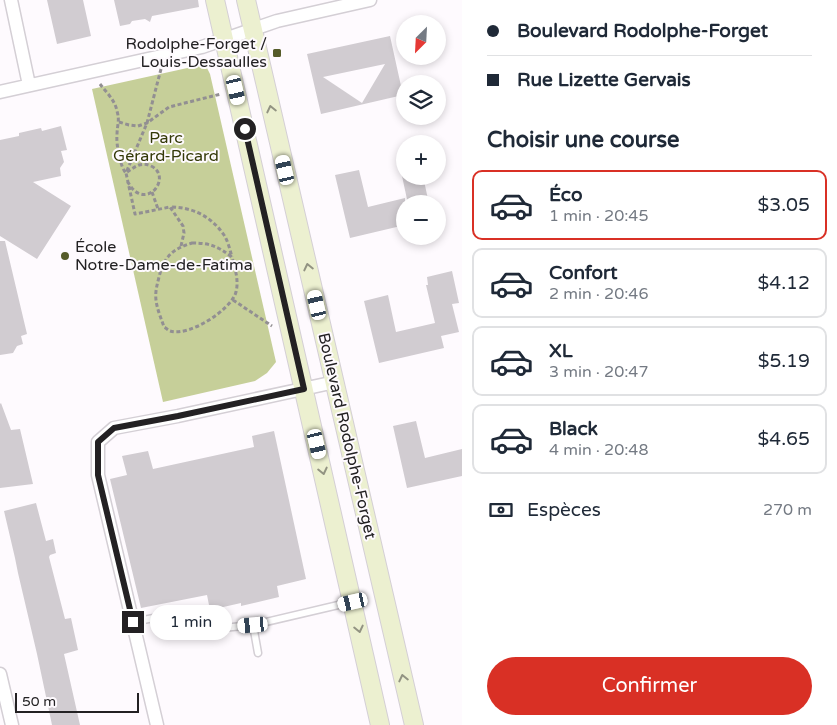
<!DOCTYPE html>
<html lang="fr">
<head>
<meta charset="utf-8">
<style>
	body { margin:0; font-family:"Varela Round",sans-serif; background:#f2f2f3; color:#1f2937; height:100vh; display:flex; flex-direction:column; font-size:19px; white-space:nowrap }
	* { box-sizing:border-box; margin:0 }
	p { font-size:16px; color:#747a83 }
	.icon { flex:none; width:28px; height:28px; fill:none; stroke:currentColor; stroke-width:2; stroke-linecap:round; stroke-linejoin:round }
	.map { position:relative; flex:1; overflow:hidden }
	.details { display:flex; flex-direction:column; background:#fff; width:375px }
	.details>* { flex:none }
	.hud { display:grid; align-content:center; height:110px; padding:0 25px; background:#fff }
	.needle { width:32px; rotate:204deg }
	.tools { position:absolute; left:396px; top:15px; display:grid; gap:10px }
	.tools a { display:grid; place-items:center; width:50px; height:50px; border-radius:50%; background:#fff; box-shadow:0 2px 8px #0003; font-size:25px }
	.scale { position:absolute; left:15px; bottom:12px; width:124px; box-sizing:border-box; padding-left:5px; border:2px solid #232123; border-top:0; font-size:14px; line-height:18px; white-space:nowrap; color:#232123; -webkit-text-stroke:4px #fefafe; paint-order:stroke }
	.end { position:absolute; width:22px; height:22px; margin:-11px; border:6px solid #232123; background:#fff; box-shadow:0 0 0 2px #fff }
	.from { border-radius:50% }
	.bubble { position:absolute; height:35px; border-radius:18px; background:#fff; box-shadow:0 2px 8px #0003; font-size:16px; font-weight:600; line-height:35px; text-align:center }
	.car { position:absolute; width:15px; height:30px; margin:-15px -8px; border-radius:6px; box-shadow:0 0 4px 1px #0007; background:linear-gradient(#fff 24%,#345 0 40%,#fff 0 76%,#345 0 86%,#fff 0) }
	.hud b { display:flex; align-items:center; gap:18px; height:48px; font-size:19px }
	.hud b+b { border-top:1px solid #e0e1e3 }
	.hud i { width:12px; height:12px; background:#1f2937 }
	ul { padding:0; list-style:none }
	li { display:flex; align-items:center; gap:15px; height:70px; margin:0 10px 8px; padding:0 15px; border:2px solid #e0e1e3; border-radius:10px }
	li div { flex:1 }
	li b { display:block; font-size:19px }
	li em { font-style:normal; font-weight:600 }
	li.on { border-color:#d93025 }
	li>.icon { width:45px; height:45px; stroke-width:1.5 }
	h2 { padding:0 25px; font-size:22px; line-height:60px }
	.pay { display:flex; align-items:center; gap:12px; height:55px; padding:0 25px; font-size:19px }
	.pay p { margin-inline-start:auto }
	.button { display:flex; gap:10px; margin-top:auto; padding:10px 25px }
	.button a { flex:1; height:58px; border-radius:30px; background:#d93025; color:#fff; font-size:20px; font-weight:600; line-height:58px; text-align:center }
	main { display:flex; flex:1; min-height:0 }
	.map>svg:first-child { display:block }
	.green { fill:#c6cf99 }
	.building { fill:#d1ccd1; fill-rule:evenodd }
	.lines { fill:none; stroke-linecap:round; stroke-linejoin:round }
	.lane-casing { stroke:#d4cfd5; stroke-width:9 }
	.street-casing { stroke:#d4cfd5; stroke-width:15 }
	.secondary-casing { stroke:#d4cfd5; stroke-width:20 }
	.path { stroke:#928f92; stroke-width:3; stroke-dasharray:4 2.5; stroke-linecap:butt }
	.lane { stroke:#fff; stroke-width:6 }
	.street { stroke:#fff; stroke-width:12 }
	.secondary { stroke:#ecf0d0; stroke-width:18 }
	.oneway { stroke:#929382 }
	.route { stroke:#232123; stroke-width:6 }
	.poi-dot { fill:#555b29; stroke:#fefafe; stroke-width:2 }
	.labels { text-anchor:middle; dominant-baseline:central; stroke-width:4; stroke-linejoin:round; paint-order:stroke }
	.poi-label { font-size:16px; fill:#232123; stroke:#fefafe; text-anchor:end }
	.park-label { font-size:16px; fill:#343908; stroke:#fefafe }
	.street-label { font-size:16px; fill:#232123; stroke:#fefafe }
</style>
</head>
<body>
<main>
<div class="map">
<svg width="462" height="725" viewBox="0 0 462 725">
	<rect width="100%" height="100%" fill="#fefafe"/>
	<!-- green -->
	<path class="green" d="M201,65l6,3 3,6 66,288 -9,11 -12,8 -92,21 -71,-313z"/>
	<!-- building -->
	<path class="building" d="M47,0h36l8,36 -34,8z
		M114,0h84l1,7 -47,9 -2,6 -5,-3 -13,2 -2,3 -10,2z
		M390,36l13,59 -82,19 -14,-60zM385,64l-23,39 -39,-26z
		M61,126l6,24 -6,1 3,11 -4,6 1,8 -28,6 38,24 -34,53 -37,-23v-96l19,-4v-3l22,-5 1,3z
		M359,170l9,37 37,-9v27l-55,13 -15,-63z
		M402,176h21l6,28h-21z
		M0,241h5l22,93 -6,2 2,8 -6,2 -4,7 -13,2z
		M452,271l7,32 -7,1 7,28 -18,4 3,12 -65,15 -15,-62 24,-6 8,37 39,-9 -9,-38h2l-1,-8z
		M1,403l10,27 9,-1 13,55 -33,4v-84z
		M416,421l9,37 37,-9v27l-55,12 -14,-62z
		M274,431l32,148 -29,7 2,11 -38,9v-3l-31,7 -3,-15 -66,13 -31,-129 17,-4 -5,-19 26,-5 5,18 101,-22 -2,-11z
		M36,503l10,38 7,-2 3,14 -6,2 -1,2 16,62 6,-1 7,32 -14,4 16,71h-28l-15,-71 -19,-81 -3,-15 -11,-47z"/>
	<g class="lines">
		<!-- lane casing -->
		<g class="lane-casing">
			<path id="lane" d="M133,622l31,-6 48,13 41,-4 98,-23
				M253,625l5,28"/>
		</g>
		<!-- street casing -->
		<g class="street-casing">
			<path id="street" d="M11,0l18,85
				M0,92l202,-45 75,-26 93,-21
				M0,674l12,51
				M157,725l-59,-250v-33l16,-14 64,-12 157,-34"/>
		</g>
		<!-- secondary casing -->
		<g class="secondary-casing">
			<path id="secondary" d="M215,0l165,725
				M246,0l168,725"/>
		</g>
		<!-- path -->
		<path class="path" d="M161,69l-14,54 -21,50 9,41 35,-7
			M100,84c6,8 15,16 17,27 3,10 0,14 0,24 -1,8 3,32 9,38 4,-3 8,-6 13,-8 4,-1 8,-1 12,1 18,8 4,35 -13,27 -5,-2 -8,-8 -11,-12
			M119,122l10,3 9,1 9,-3 22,-16 52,-13
			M152,192l6,17
			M192,243c18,0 25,3 40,14 3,12 7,23 4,35 -5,18 -47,45 -66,39 -2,-1 -4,-3 -6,-4 -3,-9 -7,-18 -8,-27 -1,-8 1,-15 3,-23 5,-20 13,-28 33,-34z
			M181,246l3,-13 -1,-7 -13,-19c22,0 41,9 54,28 4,6 6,15 8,22
			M233,300l39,26"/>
		<!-- lane -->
		<use href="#lane" class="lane"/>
		<!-- street -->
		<use href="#street" class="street"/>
		<!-- secondary -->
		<use href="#secondary" class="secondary"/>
	</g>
	<!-- one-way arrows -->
	<defs><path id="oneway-chevron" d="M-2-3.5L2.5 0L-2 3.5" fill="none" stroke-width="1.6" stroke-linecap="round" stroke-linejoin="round" transform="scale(1.25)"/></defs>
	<g class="oneway">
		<use href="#oneway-chevron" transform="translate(271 109) rotate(-103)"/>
		<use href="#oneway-chevron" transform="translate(308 267) rotate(-103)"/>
		<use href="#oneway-chevron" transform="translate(323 471) rotate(77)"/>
		<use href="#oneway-chevron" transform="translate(359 629) rotate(77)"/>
		<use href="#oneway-chevron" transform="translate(403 678) rotate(-103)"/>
	</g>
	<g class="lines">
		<!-- route -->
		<path class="route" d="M133,622l-35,-147v-33l16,-14 64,-12 126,-27 -59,-260"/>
	</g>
	<!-- markers -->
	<g class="poi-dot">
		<rect x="272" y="48" width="10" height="10" rx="2.5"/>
		<circle cx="65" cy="256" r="5"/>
	</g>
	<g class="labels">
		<!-- poi labels -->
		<g class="poi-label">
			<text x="267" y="44">Rodolphe-Forget /<tspan x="267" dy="18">Louis-Dessaulles</tspan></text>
			<text x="75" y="247" text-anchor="start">École<tspan x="75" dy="18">Notre-Dame-de-Fatima</tspan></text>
		</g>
		<!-- park labels -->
		<g class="park-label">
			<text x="166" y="138">Parc<tspan x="166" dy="18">Gérard-Picard</tspan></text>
		</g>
		<!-- street labels -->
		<g class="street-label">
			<text transform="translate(347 436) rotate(77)">Boulevard Rodolphe-Forget</text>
		</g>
	</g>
</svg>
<div class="tools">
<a><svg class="needle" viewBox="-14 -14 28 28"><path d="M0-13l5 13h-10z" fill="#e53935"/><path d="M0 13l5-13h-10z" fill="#747a83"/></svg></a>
<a><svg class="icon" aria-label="layers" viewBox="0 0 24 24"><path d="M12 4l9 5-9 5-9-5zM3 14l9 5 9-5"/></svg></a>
<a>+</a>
<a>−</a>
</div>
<div class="scale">50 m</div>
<i class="end from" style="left:245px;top:129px"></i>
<i class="end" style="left:133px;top:622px"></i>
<div class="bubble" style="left:150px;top:605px;width:82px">1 min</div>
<i class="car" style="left:236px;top:90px;rotate:167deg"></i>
<i class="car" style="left:285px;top:170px;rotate:347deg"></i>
<i class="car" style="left:317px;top:305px;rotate:347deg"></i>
<i class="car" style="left:317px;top:444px;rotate:167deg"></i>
<i class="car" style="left:353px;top:602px;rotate:257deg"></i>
<i class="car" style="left:253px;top:625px;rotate:265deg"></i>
</div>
<section class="details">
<div class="hud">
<b><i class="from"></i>Boulevard Rodolphe-Forget</b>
<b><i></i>Rue Lizette Gervais</b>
</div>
<h2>Choisir une course</h2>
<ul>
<li class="on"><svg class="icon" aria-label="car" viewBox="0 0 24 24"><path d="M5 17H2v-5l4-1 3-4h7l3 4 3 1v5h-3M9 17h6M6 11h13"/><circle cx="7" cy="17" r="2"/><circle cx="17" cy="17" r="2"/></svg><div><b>Éco</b><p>1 min · 20:45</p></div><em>$3.05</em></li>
<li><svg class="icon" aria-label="car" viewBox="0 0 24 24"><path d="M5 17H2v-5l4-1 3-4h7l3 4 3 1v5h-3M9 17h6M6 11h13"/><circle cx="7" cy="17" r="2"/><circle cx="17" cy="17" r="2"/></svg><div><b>Confort</b><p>2 min · 20:46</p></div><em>$4.12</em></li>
<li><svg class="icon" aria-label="car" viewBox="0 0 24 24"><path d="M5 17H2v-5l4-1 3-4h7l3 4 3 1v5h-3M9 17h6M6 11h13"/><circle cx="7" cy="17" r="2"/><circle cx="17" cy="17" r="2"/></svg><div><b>XL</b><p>3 min · 20:47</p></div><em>$5.19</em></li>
<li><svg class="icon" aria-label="car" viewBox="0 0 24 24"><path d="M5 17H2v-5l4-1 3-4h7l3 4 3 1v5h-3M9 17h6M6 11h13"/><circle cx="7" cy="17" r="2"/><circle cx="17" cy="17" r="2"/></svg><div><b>Black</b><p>4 min · 20:48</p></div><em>$4.65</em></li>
</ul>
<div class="pay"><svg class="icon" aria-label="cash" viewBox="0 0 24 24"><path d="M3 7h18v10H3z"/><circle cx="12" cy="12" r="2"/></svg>Espèces<p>270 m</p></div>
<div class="button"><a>Confirmer</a></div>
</section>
</main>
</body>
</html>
